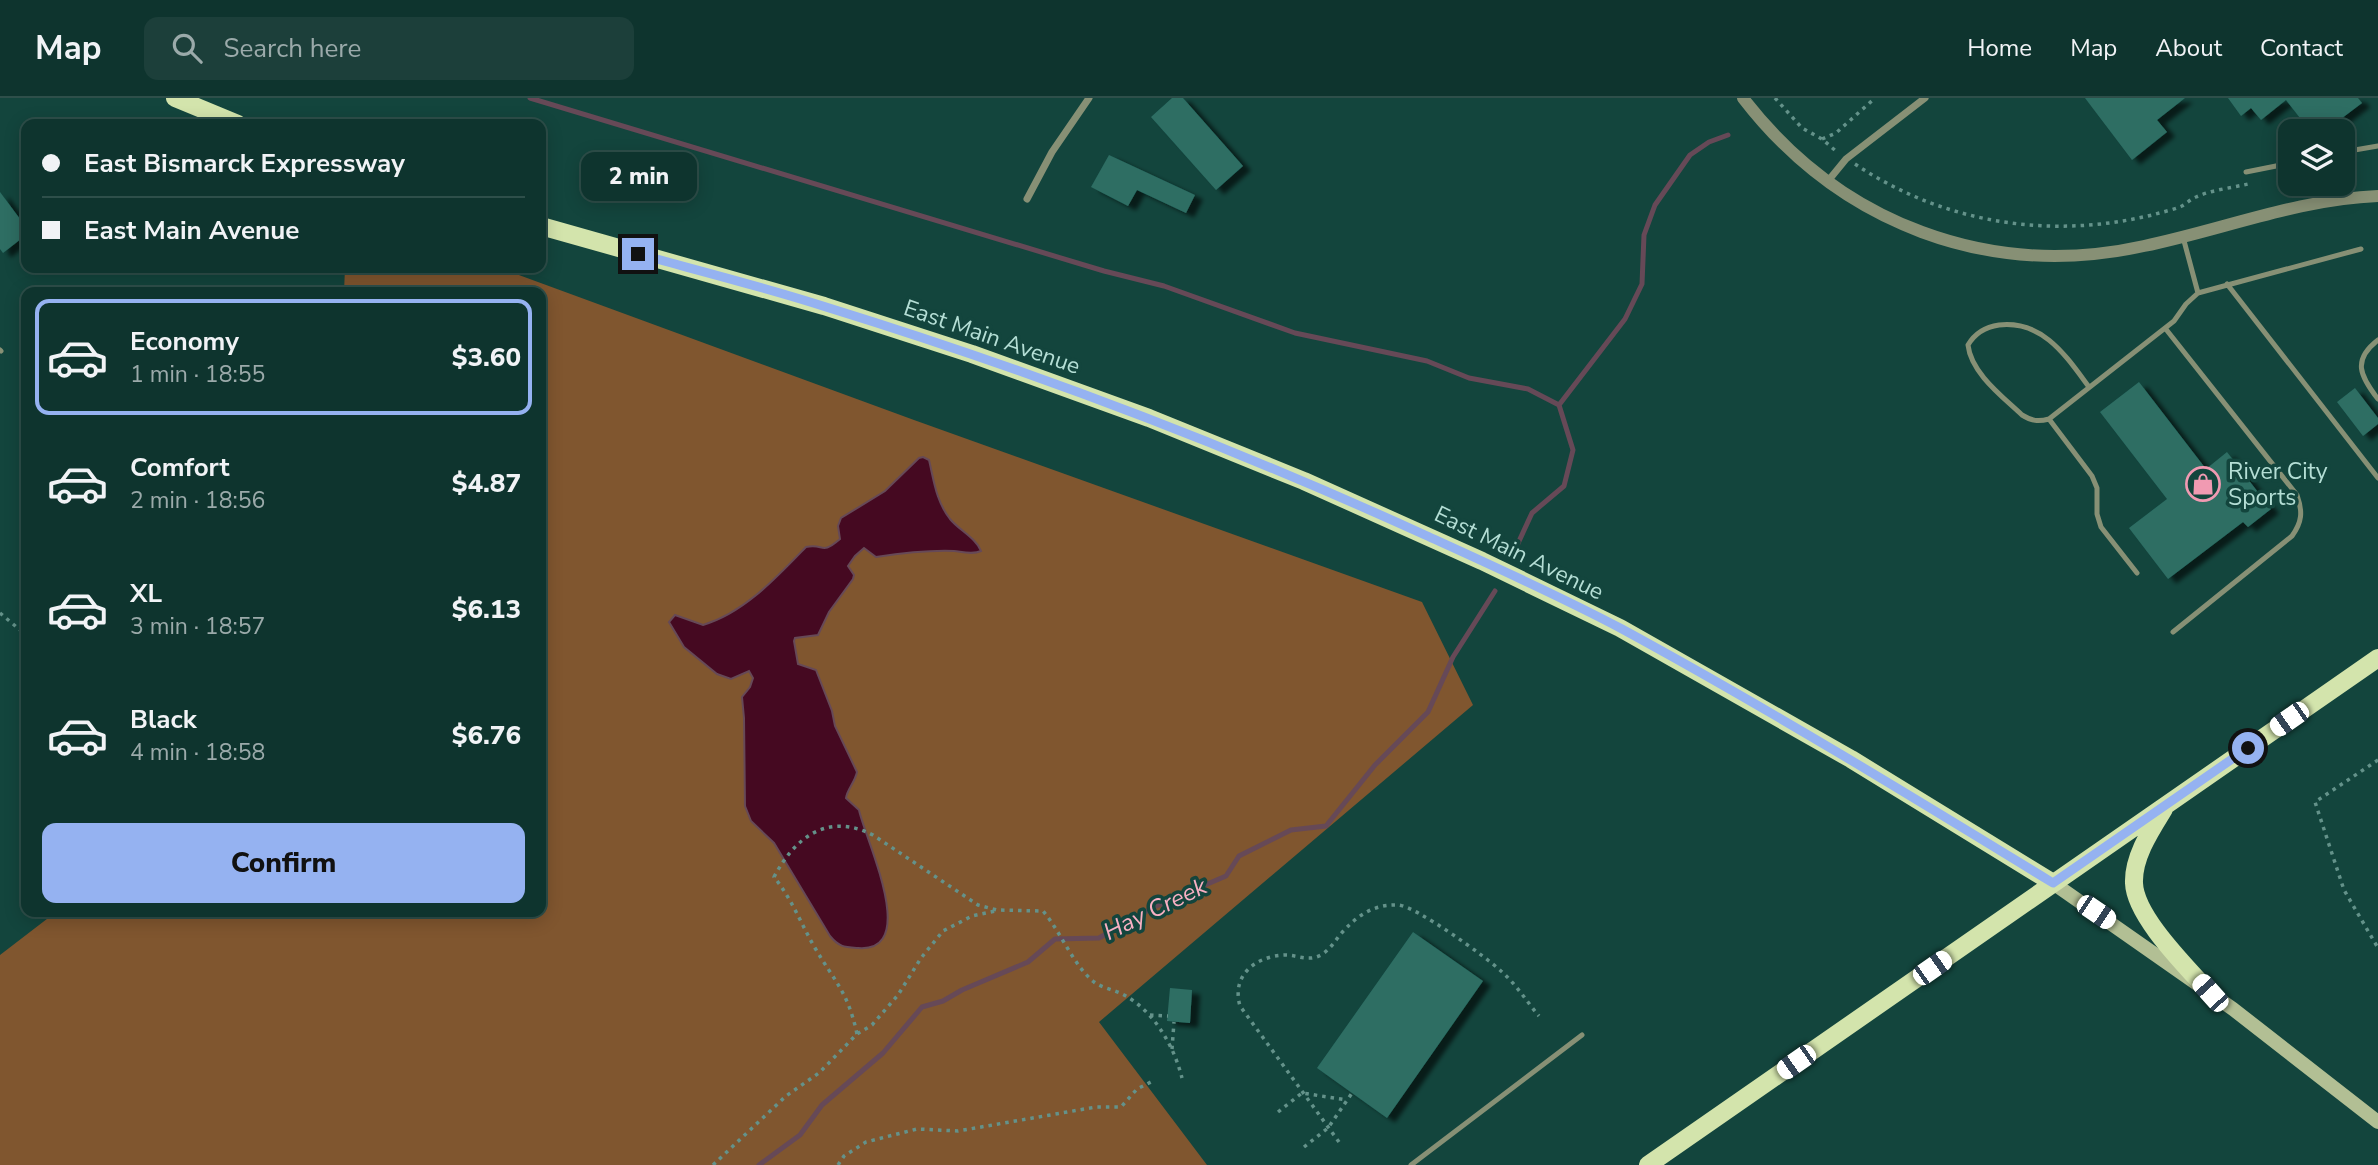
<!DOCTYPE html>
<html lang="en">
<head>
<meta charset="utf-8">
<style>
	body { margin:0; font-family:"Nunito Sans",sans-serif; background:#1c3f3a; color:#f1f3f6; height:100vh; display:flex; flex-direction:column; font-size:26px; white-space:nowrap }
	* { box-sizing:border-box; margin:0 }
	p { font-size:23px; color:#9baaaa }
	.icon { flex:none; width:38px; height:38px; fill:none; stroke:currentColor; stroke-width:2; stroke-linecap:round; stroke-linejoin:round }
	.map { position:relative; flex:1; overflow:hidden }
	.details { position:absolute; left:21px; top:189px; width:525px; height:630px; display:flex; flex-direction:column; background:#0e342e; border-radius:14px; box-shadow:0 4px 18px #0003,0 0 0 2px #2e4f4a }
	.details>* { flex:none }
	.hud { position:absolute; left:21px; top:21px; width:525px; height:154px; border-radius:14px; box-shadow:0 4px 18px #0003,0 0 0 2px #2e4f4a; display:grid; align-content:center; height:154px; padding:0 21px; background:#0e342e }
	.buttons { position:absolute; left:2278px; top:21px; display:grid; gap:14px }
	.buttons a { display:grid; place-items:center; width:77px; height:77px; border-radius:14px; background:#0e342e; box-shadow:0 4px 18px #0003,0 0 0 2px #2e4f4a; font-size:35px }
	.end { position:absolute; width:32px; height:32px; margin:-16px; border:9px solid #95b2f1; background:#111; box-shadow:0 0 0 4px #111 }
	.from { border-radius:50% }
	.bubble { position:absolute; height:49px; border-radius:14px; background:#0e342e; box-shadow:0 4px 18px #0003,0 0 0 2px #2e4f4a; font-size:23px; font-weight:800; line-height:49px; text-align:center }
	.car { position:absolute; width:21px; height:42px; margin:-21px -10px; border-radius:9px; box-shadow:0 0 5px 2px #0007; background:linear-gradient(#fff 24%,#345 0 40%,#fff 0 76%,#345 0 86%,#fff 0) }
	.hud b { display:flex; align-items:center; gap:24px; height:66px; font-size:26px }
	.hud b+b { border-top:2px solid #2e4f4a }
	.hud i { width:18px; height:18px; background:#f1f3f6 }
	ul { padding:12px 0 0; list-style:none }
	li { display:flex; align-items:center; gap:21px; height:116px; margin:0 14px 10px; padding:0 7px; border:4px solid transparent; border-radius:14px }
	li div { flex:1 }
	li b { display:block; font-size:26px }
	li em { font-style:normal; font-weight:800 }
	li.active { border-color:#95b2f1 }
	li>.icon { width:63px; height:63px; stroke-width:1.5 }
	.primary-button { display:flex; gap:14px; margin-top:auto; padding:14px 21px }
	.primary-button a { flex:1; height:80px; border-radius:14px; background:#95b2f1; color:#111; font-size:28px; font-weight:800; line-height:80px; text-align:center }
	header { display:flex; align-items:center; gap:42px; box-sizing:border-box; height:98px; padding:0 35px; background:#0e342e; border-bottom:2px solid #2e4f4a }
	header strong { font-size:33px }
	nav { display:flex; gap:38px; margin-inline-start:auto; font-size:24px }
	.search { width:490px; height:63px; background:#1c3f3a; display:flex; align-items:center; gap:18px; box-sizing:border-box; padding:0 24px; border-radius:14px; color:#9baaaa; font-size:26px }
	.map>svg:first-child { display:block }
	.green { fill:#80562f }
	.water { fill:#450921; stroke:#664957; stroke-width:2 }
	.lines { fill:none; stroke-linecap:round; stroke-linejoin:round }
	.stream { stroke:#664957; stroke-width:5 }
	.building { fill:#2d6e64; filter:url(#shadow) }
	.path { stroke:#64928a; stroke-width:3.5; stroke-dasharray:3.5 5; stroke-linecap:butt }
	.service { stroke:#879075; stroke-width:5 }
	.minor { stroke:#879075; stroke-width:7 }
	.tertiary { stroke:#879075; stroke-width:12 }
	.secondary { stroke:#b2bf94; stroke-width:14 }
	.primary { stroke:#d3e4ac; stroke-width:18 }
	.route { stroke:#95b2f1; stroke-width:9 }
	.labels { text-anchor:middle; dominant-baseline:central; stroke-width:7; stroke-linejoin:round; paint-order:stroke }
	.street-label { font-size:23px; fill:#b4ded5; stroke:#13453d }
	.poi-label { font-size:23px; fill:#b4ded5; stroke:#13453d; text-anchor:start }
	.water-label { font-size:24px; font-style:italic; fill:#f8b0c3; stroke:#13453d }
</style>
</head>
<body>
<header>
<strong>Map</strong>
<div class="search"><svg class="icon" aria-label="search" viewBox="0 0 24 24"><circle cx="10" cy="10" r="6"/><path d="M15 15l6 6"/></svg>Search here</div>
<nav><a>Home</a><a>Map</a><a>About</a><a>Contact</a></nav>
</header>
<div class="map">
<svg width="2378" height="1067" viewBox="0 0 2378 1067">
	<defs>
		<filter id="shadow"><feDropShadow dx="8" dy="4.5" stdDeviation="2" flood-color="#0009"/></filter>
	</defs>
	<rect width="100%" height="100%" fill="#13453d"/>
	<!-- green -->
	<path class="green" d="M345,170h155l414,152 508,182 51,103 -374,317 108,143h-1207v-210l56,-43h485v-620h-197z"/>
	<!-- water -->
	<path class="water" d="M923,359l6,3c5,21 7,41 21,59 9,11 26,19 31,32 -8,4 -18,1 -27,0 -27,-1 -52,2 -78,6l-12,-9 -9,8 -7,10 6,9 -1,4 -24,33 -11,23 -23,3 -1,3 4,23 18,6 16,41 3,15 22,46c-2,10 -10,18 -11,26l13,12c6,29 62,143 -1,138 -14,-1 -19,-1 -28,-12l-56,-93 -23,-22 -6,-15 -1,-88 -2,-21 8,-10 3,-9 -4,-7 -18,8 -14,-5 -33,-27 -15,-25 6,-7 28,10c41,-12 74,-48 103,-78 19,-4 14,9 34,-8l-2,-13 3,-8 44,-27 34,-33z"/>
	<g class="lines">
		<!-- stream -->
		<path class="stream" d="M530,0l574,173 60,15 131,47 132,28 42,17 59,11 31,16
			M1514,454l18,-39 32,-27 9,-36 -14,-45 66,-86 17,-35 2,-49 11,-30 35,-50 19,-13 19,-7
			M759,1067l41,-30 22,-30 61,-52 39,-46 21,-6 19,-11 66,-28 27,-23 44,-1 55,-31 72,-31 13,-20 52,-26 35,-4 49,-61 53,-53 25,-55 42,-66"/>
	</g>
	<!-- building -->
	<path class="building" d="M1172,0h11l60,68 -27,24 -65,-73z
		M2085,0h100l-28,22 10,12 -35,28z
		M2228,0h130l4,5 -37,28h-15l-24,-31 -25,20 -10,-12 -10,8z
		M1109,57l86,40 -9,18 -49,-23 -9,16 -37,-19z
		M0,94l26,35v8l-23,18 -3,-4z
		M2139,284l67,87 21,-17 44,57 -23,18 -5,-5 -75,57 -39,-51 38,-29 -67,-87z
		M2355,290l23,30v6l-15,12 -26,-34z
		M1413,834l70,49 -96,137 -70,-50z
		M1170,890l22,2 -2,33 -23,-2z"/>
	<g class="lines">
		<!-- path -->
		<path class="path" d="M1775,0l27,30 20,11 15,13
			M1822,41l14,-6 39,-35
			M1855,66c88,59 194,76 297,51 10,-3 21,-5 30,-9 5,-3 9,-7 14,-9 15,-7 35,-9 52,-13
			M0,515l26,22
			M2378,662l-63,42 29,88 34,58
			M1150,917l18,1
			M857,936c-9,-42 -22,-52 -42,-86 -14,-24 -23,-49 -41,-71 21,-40 54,-65 99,-42l105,70 19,5 46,1c18,21 30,54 51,71 8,6 21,8 30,13 30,16 50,51 58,83
			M1172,951l2,-27
			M1278,1014l24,-19 45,7
			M1339,1044l-99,-136c-9,-31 16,-50 45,-51 13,0 23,7 36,0 8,-5 13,-12 18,-19 16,-19 33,-32 59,-31 18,1 88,52 103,66 15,13 26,31 38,45
			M1304,1049l24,-19 24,-35
			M713,1067l73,-69 33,-23 38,-39 15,-9 26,-30 23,-37 22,-27 29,-15 23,-5
			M838,1067l6,-9 22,-14 51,-13 41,2 138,-24h25l16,-18 14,-7"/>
		<!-- service -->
		<path class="service" d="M2343,54l35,-6
			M2246,74l45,-9
			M2227,186l151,194
			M2198,195l163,-44
			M2165,230l132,167c6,17 5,27 -5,41l-119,96
			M2378,242c-26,20 -18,36 0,59
			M0,252l1,1
			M2049,321c-11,3 -17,2 -27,-4 -19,-18 -51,-42 -54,-70 7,-12 17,-18 31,-20 44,-5 67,31 90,62
			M2137,475l-36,-46 -4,-13v-26l-5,-12 -43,-57 125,-98 12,-17 12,-11 -15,-56
			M1411,1067l171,-130"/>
		<!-- minor -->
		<path class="minor" d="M1828,83l18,-22 79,-61
			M1027,101l25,-47 37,-54"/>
		<!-- tertiary -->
		<path class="tertiary" d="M1743,0c97,126 246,182 401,148 78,-16 154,-47 234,-50"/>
		<!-- secondary -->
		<path class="secondary" d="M2053,785l180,126 145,113"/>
		<!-- primary -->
		<path class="primary" d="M175,0l63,26
			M541,128l283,80 148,48 177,64 155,63 178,80 138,67 231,131 202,124
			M2164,711c-13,21 -31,48 -30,74 1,34 54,85 76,110
			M1648,1067l730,-507"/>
	</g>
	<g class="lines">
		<!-- route -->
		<path class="route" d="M638,156c62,17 126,33 188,53 204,63 404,139 599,228 66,30 133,60 197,94 147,80 289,167 431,254l195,-135"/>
	</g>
	<!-- icons -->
	<defs>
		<g id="shop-ring" transform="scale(1.75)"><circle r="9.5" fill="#13453d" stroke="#f19ab2" stroke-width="1.5"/><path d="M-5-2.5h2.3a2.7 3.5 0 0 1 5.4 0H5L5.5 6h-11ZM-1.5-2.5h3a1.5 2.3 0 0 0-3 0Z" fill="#f19ab2"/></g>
	</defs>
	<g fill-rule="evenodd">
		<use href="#shop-ring" x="2203" y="386"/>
	</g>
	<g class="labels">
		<!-- street labels -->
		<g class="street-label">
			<text transform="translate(992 239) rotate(19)">East Main Avenue</text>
			<text transform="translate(1519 455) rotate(26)">East Main Avenue</text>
		</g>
		<!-- poi labels -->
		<g class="poi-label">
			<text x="2228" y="373">River City<tspan x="2228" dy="26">Sports</tspan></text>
		</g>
		<!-- water labels -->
		<g class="water-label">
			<text transform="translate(1155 811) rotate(-26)">Hay Creek</text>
		</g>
	</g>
</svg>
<div class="buttons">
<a><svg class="icon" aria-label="layers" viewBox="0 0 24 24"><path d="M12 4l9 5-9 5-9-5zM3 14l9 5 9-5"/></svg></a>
</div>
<i class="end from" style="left:2248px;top:650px"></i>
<i class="end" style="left:638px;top:156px"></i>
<div class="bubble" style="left:581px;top:54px;width:116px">2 min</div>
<i class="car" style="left:2289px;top:621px;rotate:235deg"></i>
<i class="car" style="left:2096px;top:814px;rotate:124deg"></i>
<i class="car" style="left:1932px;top:870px;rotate:55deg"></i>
<i class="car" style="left:2210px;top:895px;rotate:318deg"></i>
<i class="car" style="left:1796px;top:964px;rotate:235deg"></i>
<div class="hud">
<b><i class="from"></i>East Bismarck Expressway</b>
<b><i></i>East Main Avenue</b>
</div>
<section class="details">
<ul>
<li class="active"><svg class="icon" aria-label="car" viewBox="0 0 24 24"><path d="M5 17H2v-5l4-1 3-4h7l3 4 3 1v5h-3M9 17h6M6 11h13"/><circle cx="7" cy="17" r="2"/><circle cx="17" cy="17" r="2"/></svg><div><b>Economy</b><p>1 min · 18:55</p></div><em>$3.60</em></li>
<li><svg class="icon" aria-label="car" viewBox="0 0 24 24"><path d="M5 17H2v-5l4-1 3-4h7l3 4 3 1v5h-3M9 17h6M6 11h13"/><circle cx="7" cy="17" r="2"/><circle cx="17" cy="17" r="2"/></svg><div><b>Comfort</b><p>2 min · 18:56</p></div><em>$4.87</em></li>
<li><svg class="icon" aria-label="car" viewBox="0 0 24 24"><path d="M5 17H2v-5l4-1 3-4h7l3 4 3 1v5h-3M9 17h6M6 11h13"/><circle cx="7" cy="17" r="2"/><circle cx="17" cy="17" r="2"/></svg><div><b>XL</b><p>3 min · 18:57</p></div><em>$6.13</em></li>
<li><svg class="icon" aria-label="car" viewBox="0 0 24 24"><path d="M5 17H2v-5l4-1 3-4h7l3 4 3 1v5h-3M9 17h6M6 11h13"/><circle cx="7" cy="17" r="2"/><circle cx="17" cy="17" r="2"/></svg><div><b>Black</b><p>4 min · 18:58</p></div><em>$6.76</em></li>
</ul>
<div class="primary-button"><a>Confirm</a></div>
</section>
</div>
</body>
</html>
